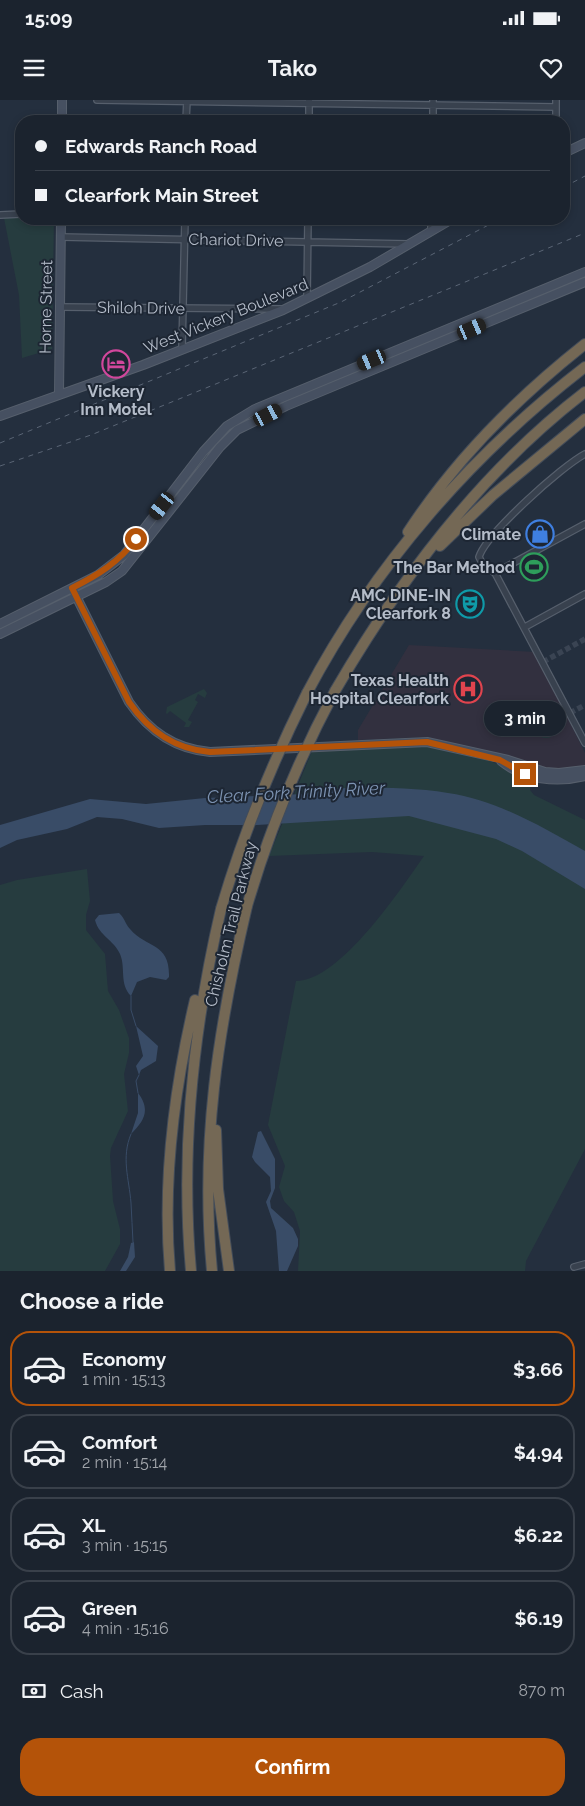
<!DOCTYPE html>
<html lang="en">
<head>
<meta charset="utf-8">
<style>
	body { margin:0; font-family:Raleway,sans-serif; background:#242b36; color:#f1f3f6; height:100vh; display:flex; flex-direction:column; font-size:19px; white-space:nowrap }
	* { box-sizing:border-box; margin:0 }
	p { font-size:16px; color:#a0a4aa }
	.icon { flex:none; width:28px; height:28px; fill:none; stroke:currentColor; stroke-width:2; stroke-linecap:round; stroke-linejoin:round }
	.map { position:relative; height:1171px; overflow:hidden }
	.details { display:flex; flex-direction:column; background:#1b232e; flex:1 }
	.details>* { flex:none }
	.hud { position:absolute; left:15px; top:15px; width:555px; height:110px; border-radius:20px; box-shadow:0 2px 8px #0003,0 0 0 1px #39404a; display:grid; align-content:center; height:110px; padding:0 20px; background:#1b232e }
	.end { position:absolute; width:22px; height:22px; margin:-11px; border:6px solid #b45309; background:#fff; box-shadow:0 0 0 2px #fff }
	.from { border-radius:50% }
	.bubble { position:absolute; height:35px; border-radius:18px; background:#1b232e; box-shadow:0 2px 8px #0003,0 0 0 1px #39404a; font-size:16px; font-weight:700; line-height:35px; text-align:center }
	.car { position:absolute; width:15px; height:30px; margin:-15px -8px; border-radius:6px; box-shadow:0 0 4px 1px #0007; background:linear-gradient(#222 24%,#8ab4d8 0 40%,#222 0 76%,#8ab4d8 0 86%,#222 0) }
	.hud b { display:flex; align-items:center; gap:18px; height:48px; font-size:19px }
	.hud b+b { border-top:1px solid #39404a }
	.hud i { width:12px; height:12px; background:#f1f3f6 }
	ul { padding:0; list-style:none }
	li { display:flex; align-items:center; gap:15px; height:75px; margin:0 10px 8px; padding:0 10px; border:2px solid #39404a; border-radius:20px }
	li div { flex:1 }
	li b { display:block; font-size:19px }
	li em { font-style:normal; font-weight:700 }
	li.on { border-color:#b45309 }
	li>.icon { width:45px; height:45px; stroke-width:1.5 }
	h2 { padding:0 20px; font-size:22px; line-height:60px }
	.pay { display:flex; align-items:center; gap:12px; height:55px; padding:0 20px; font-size:19px }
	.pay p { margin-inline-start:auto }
	.button { display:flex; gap:10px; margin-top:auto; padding:10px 20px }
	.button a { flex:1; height:58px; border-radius:20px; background:#b45309; color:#fff; font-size:20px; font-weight:700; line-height:58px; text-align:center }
	.status { display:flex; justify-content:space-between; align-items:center; height:35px; padding:0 25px; background:#1b232e; direction:ltr }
	.status svg { height:14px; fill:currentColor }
	header { display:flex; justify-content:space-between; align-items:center; height:65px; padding:0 20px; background:#1b232e; font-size:22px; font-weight:700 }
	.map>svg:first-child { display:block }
	.medical { fill:#32303f }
	.green { fill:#263c3f }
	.water { fill:#394c67 }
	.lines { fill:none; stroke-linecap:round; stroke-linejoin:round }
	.stream { stroke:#394c67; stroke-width:1 }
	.street-tunnel { stroke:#3a4453; stroke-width:5.5; stroke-dasharray:5.5 3; stroke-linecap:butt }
	.street-casing { stroke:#565f6c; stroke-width:8 }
	.secondary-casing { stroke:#565f6c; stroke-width:10 }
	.highway-casing { stroke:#434c59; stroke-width:12 }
	.street { stroke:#38414e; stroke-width:5.5 }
	.secondary { stroke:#465061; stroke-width:8 }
	.highway { stroke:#746855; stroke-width:10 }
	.rail { stroke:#5a6575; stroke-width:1; stroke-dasharray:5 5; stroke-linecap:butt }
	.highway-bridge-casing { stroke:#434c59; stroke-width:12; stroke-linecap:butt }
	.highway-bridge { stroke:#746855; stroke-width:10 }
	.route { stroke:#b45309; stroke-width:6 }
	.labels { text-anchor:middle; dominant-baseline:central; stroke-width:4; stroke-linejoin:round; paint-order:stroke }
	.street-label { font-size:16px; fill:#b4bcc9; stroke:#1d2633 }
	.poi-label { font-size:16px; font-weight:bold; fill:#b4bcc9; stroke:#1d2633; text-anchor:end }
	.water-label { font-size:18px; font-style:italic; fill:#7c92b1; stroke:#1d2633 }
</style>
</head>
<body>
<div class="status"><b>15:09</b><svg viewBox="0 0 49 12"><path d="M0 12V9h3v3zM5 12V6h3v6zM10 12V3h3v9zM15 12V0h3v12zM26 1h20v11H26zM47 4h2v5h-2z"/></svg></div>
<header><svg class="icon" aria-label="menu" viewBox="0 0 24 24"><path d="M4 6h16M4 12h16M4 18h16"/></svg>Tako<svg class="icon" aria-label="heart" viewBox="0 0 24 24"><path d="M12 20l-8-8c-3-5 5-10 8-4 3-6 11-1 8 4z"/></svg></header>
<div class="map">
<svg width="585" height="1171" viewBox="0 0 585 1171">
	<rect width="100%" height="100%" fill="#242f3e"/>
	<!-- medical -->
	<path class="medical" d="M409,545l126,7 50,101v14l-29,4 -66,-19 -63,-15 -69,3v-10z"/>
	<!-- green -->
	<path class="green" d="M21,116v3h33l-2,130 -30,9 -3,-63 -15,-77z
		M204,589l3,4 -2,5 -7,-4 -3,6 3,2 -10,18 4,2 -3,5h-5l2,-4 -16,-12 -3,3 -1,-1 1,-6z
		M524,614c12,0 28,10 27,23 -11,4 -22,-6 -28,-15z
		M419,645l68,15 44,18 -1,12 4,5 51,25v329l-59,112 -1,10h-227l2,-40 -6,-19 -10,-11 -5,-14 6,-21 -17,-41 28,-144c44,0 104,-91 128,-125l-52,-4 -103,4 43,-105z
		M87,769l3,32 -4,14v15l19,24 3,37 11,19 10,28v15l-5,21 4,37 -17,37 -1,8 3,45 7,28v15l-15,27h-105v-386l17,-5z"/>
	<!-- water -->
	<path class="water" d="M360,687c29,1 59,1 88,6 49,7 94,34 137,58v38l-63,-38 -26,-12 -87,-23 -152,9h-52l-46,3 -37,-9 -25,-2 -30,12 -50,11 -17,8v-23l90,-26 56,5 59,-6 100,-4 13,-4z
		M119,813c6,5 6,11 11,16 17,20 40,13 39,48l-3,3 -16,-3 -13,5 -6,14c-12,-12 -5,-28 -11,-42 -6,-14 -21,-18 -25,-34l4,-5z
		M136,926l22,20 -2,15 -15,9 -2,5 -3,-9 7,-10z
		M138,993c13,17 6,28 -7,41l7,-21z
		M261,1031l14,28v29l-5,13 1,7 22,20 5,11v7l-11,25h-8l-3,-40 -10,-29 5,-11 -1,-14 -15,-15 -3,-5 6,-25z
		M134,1142l1,15 -9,14h-6l8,-14 3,-14z"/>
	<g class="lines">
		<!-- stream -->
		<path class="stream" d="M131,896v14l5,16
			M138,993l-2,-12 3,-6
			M131,1034c-10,24 -2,44 0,69 1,13 1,26 2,39"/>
		<!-- street-tunnel -->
		<path class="street-tunnel" d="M543,562l42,-23
			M570,613l15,-8"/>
		<!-- street casing -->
		<g class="street-casing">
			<path id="street" d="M97,0l459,7
				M186,21l1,-21
				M309,21v-21
				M433,21v-21
				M556,21v-21
				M0,115l21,-1
				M431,131v-12
				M61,137l348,7
				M307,198l1,-79
				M60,207l220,2
				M182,248l3,-129
				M585,354c-23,12 -99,80 -106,103l3,6 13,10 90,170
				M495,473l90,-49
				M525,527l60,-33
				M574,1167l11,-3"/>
		</g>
		<!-- secondary casing -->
		<g class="secondary-casing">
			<path id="secondary" d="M62,21v-21
				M564,53l21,-10
				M59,295l2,-176
				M0,316l143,-51 140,-55 87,-43 82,-48
				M74,492l55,110c20,29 45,47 81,50l217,-10 81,18 37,12 14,1 26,-3
				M0,524l98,-49 26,-20 79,-103 24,-26 28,-17 330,-137
				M0,534l106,-52 16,-11 98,-124 17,-17 49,-24 299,-124
				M501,661c23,19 56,22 84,15"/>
		</g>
		<!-- highway casing -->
		<g class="highway-casing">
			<path id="highway" d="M408,432c47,-72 110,-135 177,-188
				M440,446l53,-51 92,-76
				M335,591c65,-112 147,-220 250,-299
				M307,593c67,-127 164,-238 278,-326
				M216,1030l2,59 11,82
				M170,1171c-8,-92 4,-182 25,-271
				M191,1171c-11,-123 2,-242 30,-362
				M212,1171c-12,-127 6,-242 35,-365"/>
		</g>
		<!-- street -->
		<use href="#street" class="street"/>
		<!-- secondary -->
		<use href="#secondary" class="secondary"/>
		<!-- highway -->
		<use href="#highway" class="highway"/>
		<!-- rail -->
		<path class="rail" d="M564,87l21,-11
			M0,343l341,-141 159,-83
			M0,366l91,-31 494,-202"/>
		<!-- highway-bridge casing -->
		<g class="highway-bridge-casing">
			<path id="highway-bridge" d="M247,806c22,-75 51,-146 88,-215
				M221,809c22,-75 51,-146 86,-216"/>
		</g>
		<!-- highway-bridge -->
		<use href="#highway-bridge" class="highway-bridge"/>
	</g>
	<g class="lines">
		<!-- route -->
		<path class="route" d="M136,439c-17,23 -38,36 -64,49l57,114c20,29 45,47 81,50l217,-10 73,18 25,14"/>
	</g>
	<!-- icons -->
	<defs>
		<g id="hotel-ring" transform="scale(1.4375)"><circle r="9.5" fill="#1d2633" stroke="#d1479c" stroke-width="1.5"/><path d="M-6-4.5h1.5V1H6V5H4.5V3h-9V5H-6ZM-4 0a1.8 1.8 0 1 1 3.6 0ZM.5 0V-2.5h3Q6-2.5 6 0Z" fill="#d1479c"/></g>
		<g id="shop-ring" transform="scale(1.4375)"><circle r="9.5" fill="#1d2633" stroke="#3f7fe0" stroke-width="1.5"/><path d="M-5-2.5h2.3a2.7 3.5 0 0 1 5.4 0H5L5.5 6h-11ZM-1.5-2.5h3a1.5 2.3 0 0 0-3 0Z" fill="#3f7fe0"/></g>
		<g id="stadium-ring" transform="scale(1.4375)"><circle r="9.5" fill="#1d2633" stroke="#2e9e5b" stroke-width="1.5"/><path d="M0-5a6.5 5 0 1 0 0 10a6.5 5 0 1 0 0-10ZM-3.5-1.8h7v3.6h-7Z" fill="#2e9e5b"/></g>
		<g id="theatre-ring" transform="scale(1.4375)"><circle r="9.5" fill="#1d2633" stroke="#0f9aa8" stroke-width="1.5"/><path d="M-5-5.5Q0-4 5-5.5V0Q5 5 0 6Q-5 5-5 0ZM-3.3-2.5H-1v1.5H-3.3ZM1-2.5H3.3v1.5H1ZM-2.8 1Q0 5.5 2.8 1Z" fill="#0f9aa8"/></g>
		<g id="hospital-ring" transform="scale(1.4375)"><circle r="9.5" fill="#1d2633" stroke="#e0444e" stroke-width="1.5"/><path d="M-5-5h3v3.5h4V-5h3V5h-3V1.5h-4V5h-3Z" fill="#e0444e"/></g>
	</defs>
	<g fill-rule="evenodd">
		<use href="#hotel-ring" x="116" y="264"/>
		<use href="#shop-ring" x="540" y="434"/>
		<use href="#stadium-ring" x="534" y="467"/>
		<use href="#theatre-ring" x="470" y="504"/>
		<use href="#hospital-ring" x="468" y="589"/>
	</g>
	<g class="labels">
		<!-- street labels -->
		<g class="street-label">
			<text transform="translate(236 140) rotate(1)">Chariot Drive</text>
			<text transform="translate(46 207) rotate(-89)">Horne Street</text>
			<text transform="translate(141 208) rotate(1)">Shiloh Drive</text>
			<text transform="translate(226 216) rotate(-22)">West Vickery Boulevard</text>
			<text transform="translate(231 824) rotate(-76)">Chisholm Trail Parkway</text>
		</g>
		<!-- poi labels -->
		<g class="poi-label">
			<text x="116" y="291" text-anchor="middle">Vickery<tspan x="116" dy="18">Inn Motel</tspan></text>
			<text x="521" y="434">Climate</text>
			<text x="515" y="467">The Bar Method</text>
			<text x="451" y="495">AMC DINE-IN<tspan x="451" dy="18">Clearfork 8</tspan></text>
			<text x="449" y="580">Texas Health<tspan x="449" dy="18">Hospital Clearfork</tspan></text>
		</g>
		<!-- water labels -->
		<g class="water-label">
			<text transform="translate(296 692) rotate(-3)">Clear Fork Trinity River</text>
		</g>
	</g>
</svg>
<i class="end from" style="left:136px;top:439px"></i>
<i class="end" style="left:525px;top:674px"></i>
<div class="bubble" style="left:484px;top:601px;width:82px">3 min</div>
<i class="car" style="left:472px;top:229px;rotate:67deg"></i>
<i class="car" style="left:372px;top:260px;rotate:248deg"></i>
<i class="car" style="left:268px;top:315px;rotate:63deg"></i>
<i class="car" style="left:162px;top:406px;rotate:218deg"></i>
<div class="hud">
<b><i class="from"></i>Edwards Ranch Road</b>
<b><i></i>Clearfork Main Street</b>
</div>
</div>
<section class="details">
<h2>Choose a ride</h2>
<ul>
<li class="on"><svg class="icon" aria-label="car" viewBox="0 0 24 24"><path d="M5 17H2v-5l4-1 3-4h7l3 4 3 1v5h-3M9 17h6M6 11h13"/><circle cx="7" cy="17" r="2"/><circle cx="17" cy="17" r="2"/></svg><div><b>Economy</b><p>1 min · 15:13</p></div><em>$3.66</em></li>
<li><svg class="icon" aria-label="car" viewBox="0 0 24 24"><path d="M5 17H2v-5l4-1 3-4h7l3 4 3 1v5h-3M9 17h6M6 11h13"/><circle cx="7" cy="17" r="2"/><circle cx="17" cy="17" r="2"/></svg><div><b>Comfort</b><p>2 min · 15:14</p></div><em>$4.94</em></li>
<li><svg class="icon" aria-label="car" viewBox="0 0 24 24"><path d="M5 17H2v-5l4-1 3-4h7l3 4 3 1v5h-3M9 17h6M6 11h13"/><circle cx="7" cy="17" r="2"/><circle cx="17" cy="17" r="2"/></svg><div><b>XL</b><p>3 min · 15:15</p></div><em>$6.22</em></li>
<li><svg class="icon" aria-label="car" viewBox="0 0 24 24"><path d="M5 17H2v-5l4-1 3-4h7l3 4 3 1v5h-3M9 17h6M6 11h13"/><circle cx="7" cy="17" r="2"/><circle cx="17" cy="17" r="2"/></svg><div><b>Green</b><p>4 min · 15:16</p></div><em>$6.19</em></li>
</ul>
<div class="pay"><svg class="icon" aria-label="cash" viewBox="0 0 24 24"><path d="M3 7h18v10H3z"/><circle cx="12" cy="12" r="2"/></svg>Cash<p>870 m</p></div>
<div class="button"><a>Confirm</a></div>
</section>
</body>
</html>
